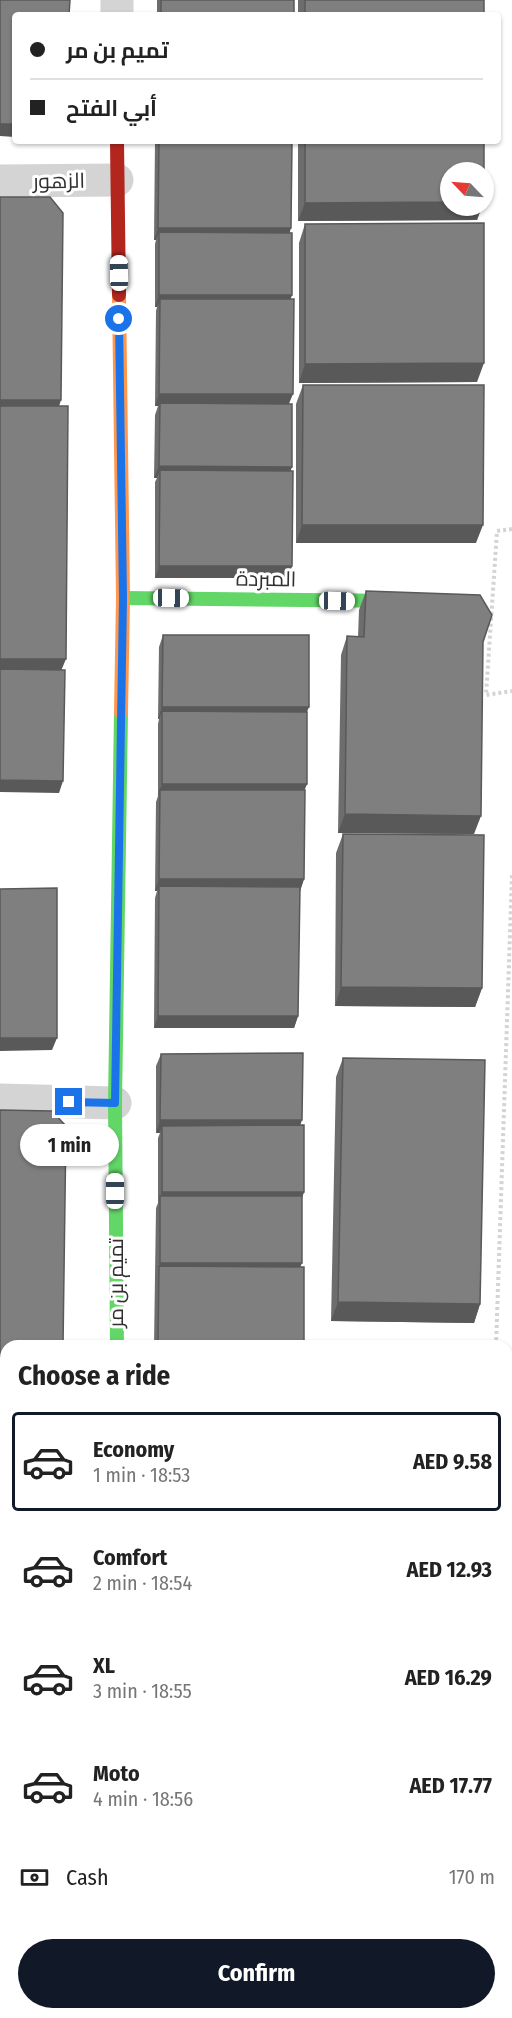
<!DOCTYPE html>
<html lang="en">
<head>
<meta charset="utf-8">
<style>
	body { margin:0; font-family:"Fira Sans Condensed",Cairo,sans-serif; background:#f6f6f6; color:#222; height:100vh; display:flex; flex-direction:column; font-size:22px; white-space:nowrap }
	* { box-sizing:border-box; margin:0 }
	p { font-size:20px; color:#767676 }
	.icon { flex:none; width:33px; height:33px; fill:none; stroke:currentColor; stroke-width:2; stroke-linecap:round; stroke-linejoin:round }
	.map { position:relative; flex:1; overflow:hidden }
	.details { position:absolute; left:0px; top:1340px; width:513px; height:680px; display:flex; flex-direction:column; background:#fff; border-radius:18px 18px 0 0; box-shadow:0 2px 4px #0004 }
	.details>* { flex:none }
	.guide { position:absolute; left:12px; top:12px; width:489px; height:132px; border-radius:6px; box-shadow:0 2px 4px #0004; display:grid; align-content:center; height:132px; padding:0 18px; background:#fff }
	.needle { width:39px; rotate:295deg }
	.controls { position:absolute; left:440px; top:162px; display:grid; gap:12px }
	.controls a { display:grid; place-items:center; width:54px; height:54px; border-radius:50%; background:#fff; box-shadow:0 2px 4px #0004; font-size:30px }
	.end { position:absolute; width:27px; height:27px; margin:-14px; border:8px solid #1a73e8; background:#fff; box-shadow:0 0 0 3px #fff }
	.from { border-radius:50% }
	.bubble { position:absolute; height:42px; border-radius:21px; background:#fff; box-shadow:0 2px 4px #0004; font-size:20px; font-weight:700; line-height:42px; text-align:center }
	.car { position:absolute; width:18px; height:36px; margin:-18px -9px; border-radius:8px; box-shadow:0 0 4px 2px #0007; background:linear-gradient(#fff 24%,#345 0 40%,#fff 0 76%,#345 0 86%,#fff 0) }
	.guide b { display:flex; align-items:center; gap:21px; height:57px; font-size:22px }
	.guide b+b { border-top:2px solid #e0e0e0 }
	.guide i { width:15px; height:15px; background:#222 }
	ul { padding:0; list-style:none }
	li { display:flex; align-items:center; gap:18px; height:99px; margin:0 12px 9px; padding:0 6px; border:3px solid transparent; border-radius:6px }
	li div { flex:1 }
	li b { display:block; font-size:22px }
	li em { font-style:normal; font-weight:700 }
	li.active { border-color:#111827 }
	li>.icon { width:54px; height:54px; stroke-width:1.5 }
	h2 { padding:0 18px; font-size:27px; line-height:72px }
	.pay { display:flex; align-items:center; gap:15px; height:66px; padding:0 18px; font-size:22px }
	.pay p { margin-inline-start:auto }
	.action { display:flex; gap:12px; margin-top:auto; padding:12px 18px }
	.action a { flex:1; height:69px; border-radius:36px; background:#111827; color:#fff; font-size:24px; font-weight:700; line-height:69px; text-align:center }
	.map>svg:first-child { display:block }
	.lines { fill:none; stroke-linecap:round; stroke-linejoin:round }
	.path { stroke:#d4d4d4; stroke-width:4; stroke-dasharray:3 3; stroke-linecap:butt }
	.street { stroke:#d4d4d4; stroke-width:33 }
	.fast { stroke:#63d668; stroke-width:14 }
	.slow { stroke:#ff974d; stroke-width:14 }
	.jam { stroke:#b3261e; stroke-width:14 }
	.wall { fill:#6d6d6d }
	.shaded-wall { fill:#595959 }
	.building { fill:#7f7f7f; stroke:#595959; stroke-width:1.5 }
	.route { stroke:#1a73e8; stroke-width:8 }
	.labels { text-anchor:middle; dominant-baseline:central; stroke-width:6; stroke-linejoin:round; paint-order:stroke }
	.street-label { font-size:21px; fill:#303030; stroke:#fff }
</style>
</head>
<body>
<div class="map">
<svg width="512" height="2018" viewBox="0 0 512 2018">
	<rect width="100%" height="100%" fill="#fff"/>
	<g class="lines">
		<!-- path -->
		<path class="path" d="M512,529l-15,2 -11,164 26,-4
			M496,1346l16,-472"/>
		<!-- street -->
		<path class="street" d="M117,0v15
			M0,181l117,-1
			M0,1100l115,3
			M0,1428h6
			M507,1428h5
			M141,2018v-5"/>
		<!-- fast -->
		<path class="fast" d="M123,598l284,3
			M117,1346l-2,-243 6,-391
			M507,1797l5,-2
			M507,1882l5,2"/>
		<!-- slow -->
		<path class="slow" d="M119,295l4,303 -2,114"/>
		<!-- jam -->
		<path class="jam" d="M117,141l2,154
			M0,1790h6
			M0,1878h6"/>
	</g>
	<!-- wall -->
	<path class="wall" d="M157,0h137v15h-137z
		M298,0h186v15h-186z
		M155,141h137l-2,92 2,62 -2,4 -1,105 3,63 -2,4 2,95 -4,12h-133v-96l2,-4h-3l1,-63 3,-9h-3l1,-95 1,-4h-2v-63l1,-4h-2z
		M298,141h186l-34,65h32l-5,14 -179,1z
		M305,224l172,158 -178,1v-140z
		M303,385l173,158h-180v-139z
		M366,591l117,51 -9,192 -136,-1 3,-178 6,-19 11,1 1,-27z
		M163,635l144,77v72l-3,6v89l-4,12 -2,125 -4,12h-140l1,-130 2,-7h-2l1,-89 2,-6v-72l1,-5h-1l1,-72z
		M343,834l139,154 -7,19 -140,-1 1,-153z
		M161,1054l139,71 4,67 -2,5 -2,70 4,79h-150l2,-138 2,-5v-65l2,-5h-4v-67z
		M343,1058l137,246 -6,19 -143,-2 5,-244z
		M6,1466v236h-6v-121l2,-5h-2z
		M203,2013h112l-2,5h-110z
		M325,2013h141v5h-141z"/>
	<!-- shaded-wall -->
	<path class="shaded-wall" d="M0,124h15v13l-15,-1z
		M450,202v4h32l-5,14 -179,1 7,-18z
		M158,228h133l-4,13 -128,-9 -3,8h-2z
		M159,295h133l-5,13 -127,-9 -3,8h-2z
		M484,363l-7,19 -178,1 6,-19z
		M159,394h134l-5,12 -128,-3 -2,3h-3z
		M0,400h61l-4,13 -57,-1z
		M159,466l133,1 -5,12 -127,-9 -3,8h-3z
		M302,525h181l-7,18h-180z
		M159,566h133l-4,12h-133z
		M0,659h66l-5,12h-61z
		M162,707h147l-5,12 -142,-8 -3,8h-1z
		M0,780l63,1 -4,12 -59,-1z
		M162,784h145l-5,12 -142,-6 -3,6z
		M345,814l136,2 -7,18 -136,-1z
		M159,879h145l-4,12 -141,-5 -2,5h-2z
		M341,987l141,1 -7,19 -140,-1z
		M158,1016h140l-4,12h-140z
		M0,1038h57l-5,12 -52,1z
		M160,1120h142l-4,12 -136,-6 -2,7h-4z
		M162,1192h142l-4,12 -140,-6z
		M160,1263h142l-5,12 -138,-8z
		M338,1302l142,2 -6,19 -143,-2z
		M0,1366h6v12h-6z
		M0,1564h6v12l-2,-6 -2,6h-2z
		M1,1686h5v16h-6z
		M287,2013h28l-2,5h-28z"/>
	<!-- building -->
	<path class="building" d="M0,0h70l-1,15h-54v109h-15z
		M161,0h133v15h-133z
		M305,0h179v15h-179z
		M159,141h133l-1,87h-133z
		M305,141h179v61l-1,-30h-33v30l-145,1z
		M0,197h50l13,16 -2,187h-61z
		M484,223v140l-179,1v-140z
		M159,232l133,1v62h-133z
		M160,299h134l-1,95h-134z
		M303,385h181l-1,140h-181z
		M160,403l132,1v63l-133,-1z
		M0,406h68l-2,253h-66z
		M160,470l133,1 -1,95h-133z
		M366,591l114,4 12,20 -9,27 -2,174 -136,-2 2,-178 17,1z
		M163,635h146v72h-147z
		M0,669l65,1 -2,111 -63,-1z
		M162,711l145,1v72h-145z
		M160,790h145l-1,89h-145z
		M343,834l141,1 -2,153 -141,-1z
		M159,886l141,1 -2,129h-140z
		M57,888v150h-57v-149z
		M303,1053l-1,67h-142l1,-66z
		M343,1058l142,2 -5,244 -142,-2z
		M0,1110l52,1 14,15 -3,220h-57v20h-6z
		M304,1125v67h-142v-66z
		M160,1196h142v67h-142z
		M159,1266l145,1v79h-146z
		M0,1466h6v98h-6z
		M4,1570h2v116h-5z
		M0,1894h6v119h104l-1,5h-109z
		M209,2013h82v5h-82z
		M332,2013h134v5h-134z"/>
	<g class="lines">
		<!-- route -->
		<path class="route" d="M69,1102l46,1 8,-505 -4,-279"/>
	</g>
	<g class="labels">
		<!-- street labels -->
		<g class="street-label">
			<text transform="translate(59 181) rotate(-1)">الزهور</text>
			<text transform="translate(266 579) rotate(1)">المبردة</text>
			<text transform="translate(116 1283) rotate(-90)">تميم بن مر</text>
		</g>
	</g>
</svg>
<div class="controls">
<a><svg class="needle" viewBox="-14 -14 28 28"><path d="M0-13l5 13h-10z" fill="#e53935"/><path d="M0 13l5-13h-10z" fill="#767676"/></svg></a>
</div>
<i class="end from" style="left:119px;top:319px"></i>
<i class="end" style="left:69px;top:1102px"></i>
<div class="bubble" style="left:20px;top:1124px;width:99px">1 min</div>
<i class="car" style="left:119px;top:273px;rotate:359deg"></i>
<i class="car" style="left:171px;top:598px;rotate:91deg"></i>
<i class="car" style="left:337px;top:601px;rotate:91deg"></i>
<i class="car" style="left:115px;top:1191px;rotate:0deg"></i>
<div class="guide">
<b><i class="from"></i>تميم بن مر</b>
<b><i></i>أبي الفتح</b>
</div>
<section class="details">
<h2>Choose a ride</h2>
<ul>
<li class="active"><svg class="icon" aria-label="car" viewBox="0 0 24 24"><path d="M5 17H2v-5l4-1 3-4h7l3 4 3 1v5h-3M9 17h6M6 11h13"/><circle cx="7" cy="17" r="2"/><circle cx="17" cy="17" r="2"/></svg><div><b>Economy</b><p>1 min · 18:53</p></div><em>AED 9.58</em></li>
<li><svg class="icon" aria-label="car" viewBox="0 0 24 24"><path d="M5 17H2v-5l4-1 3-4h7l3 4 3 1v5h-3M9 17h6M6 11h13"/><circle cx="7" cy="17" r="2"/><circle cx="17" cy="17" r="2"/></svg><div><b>Comfort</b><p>2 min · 18:54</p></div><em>AED 12.93</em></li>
<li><svg class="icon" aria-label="car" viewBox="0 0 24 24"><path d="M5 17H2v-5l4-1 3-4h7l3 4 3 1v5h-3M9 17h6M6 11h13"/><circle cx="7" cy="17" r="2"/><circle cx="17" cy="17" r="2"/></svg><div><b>XL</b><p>3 min · 18:55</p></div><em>AED 16.29</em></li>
<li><svg class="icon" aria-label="car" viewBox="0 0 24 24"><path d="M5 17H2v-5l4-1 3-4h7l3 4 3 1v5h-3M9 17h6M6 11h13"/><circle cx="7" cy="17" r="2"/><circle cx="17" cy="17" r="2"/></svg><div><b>Moto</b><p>4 min · 18:56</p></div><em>AED 17.77</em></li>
</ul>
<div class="pay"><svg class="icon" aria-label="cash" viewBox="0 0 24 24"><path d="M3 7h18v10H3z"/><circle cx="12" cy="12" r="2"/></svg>Cash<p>170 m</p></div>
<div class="action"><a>Confirm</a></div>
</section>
</div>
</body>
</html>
